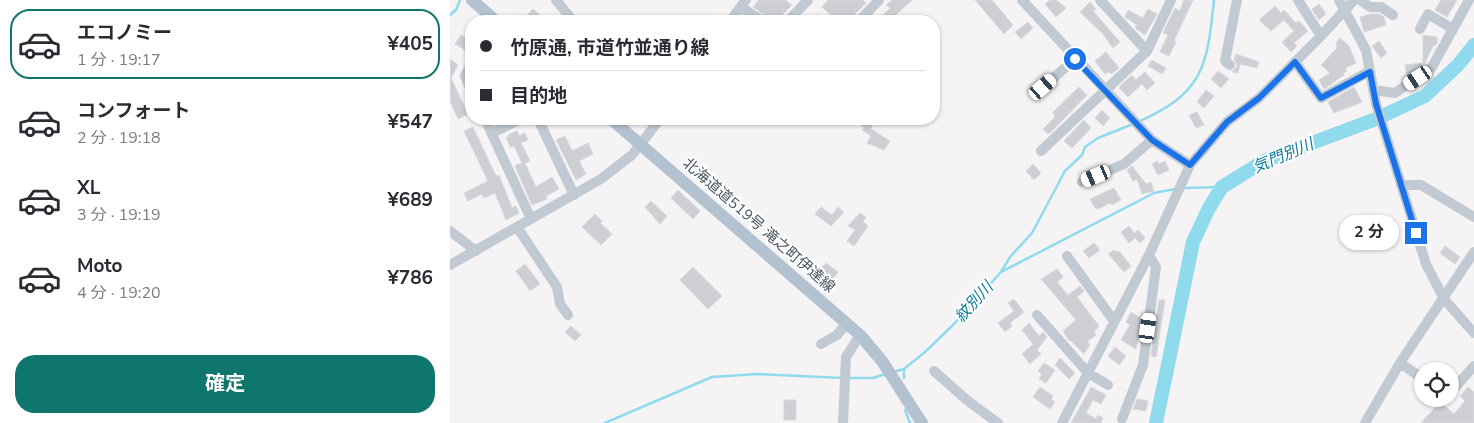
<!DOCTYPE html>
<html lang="ja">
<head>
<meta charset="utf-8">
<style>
	body { margin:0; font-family:"Nunito Sans","Noto Sans JP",sans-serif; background:#f7f7f7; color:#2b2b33; height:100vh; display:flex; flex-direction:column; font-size:19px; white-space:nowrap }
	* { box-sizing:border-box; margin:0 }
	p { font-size:16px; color:#7c7c81 }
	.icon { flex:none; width:28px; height:28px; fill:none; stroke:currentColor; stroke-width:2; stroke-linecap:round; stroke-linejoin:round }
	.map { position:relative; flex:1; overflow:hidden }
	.side { display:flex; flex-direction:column; background:#fff; width:450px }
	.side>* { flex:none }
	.banner { position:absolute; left:15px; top:15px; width:475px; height:110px; border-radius:20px; box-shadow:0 1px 4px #0004; display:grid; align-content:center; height:110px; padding:0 15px; background:#fff }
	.buttons { position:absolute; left:964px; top:362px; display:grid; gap:10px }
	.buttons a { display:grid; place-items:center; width:45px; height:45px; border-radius:50%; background:#fff; box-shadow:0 1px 4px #0004; font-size:25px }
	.end { position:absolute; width:22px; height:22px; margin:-11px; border:6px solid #1a73e8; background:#fff; box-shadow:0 0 0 2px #fff }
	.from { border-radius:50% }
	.bubble { position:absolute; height:35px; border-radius:18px; background:#fff; box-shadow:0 1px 4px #0004; font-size:16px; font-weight:700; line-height:35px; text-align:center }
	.car { position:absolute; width:15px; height:30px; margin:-15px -8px; border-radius:6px; box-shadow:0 0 4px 1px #0007; background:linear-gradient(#fff 24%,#345 0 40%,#fff 0 76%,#345 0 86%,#fff 0) }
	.banner b { display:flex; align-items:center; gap:18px; height:48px; font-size:19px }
	.banner b+b { border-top:1px solid #e1e1e2 }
	.banner i { width:12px; height:12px; background:#2b2b33 }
	ul { padding:9px 0 0; list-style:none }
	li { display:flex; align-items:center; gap:15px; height:70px; margin:0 10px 8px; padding:0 5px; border:2px solid transparent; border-radius:20px }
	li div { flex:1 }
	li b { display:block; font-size:19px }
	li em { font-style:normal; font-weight:700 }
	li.current { border-color:#0f766e }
	li>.icon { width:45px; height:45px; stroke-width:1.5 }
	.action { display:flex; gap:10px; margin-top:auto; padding:10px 15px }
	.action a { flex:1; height:58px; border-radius:20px; background:#0f766e; color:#fff; font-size:20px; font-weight:700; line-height:58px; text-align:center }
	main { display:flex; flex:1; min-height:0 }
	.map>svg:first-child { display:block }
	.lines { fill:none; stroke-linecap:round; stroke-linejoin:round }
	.stream { stroke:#90daee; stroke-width:2.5 }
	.river { stroke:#90daee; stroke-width:14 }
	.building { fill:#cdcfd5; stroke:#d7d9de }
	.minor { stroke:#c1cad2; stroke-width:10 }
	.major { stroke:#b3c2d1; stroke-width:12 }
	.route { stroke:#1a73e8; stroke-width:6 }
	.labels { text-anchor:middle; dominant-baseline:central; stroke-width:4; stroke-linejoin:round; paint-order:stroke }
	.street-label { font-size:15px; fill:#4a5661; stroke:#fff }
	.water-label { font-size:16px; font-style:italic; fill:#0c7c9b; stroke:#fff }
</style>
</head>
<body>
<main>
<section class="side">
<ul>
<li class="current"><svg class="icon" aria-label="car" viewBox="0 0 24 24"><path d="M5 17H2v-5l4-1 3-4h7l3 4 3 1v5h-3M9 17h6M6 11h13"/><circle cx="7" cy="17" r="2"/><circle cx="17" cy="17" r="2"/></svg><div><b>エコノミー</b><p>1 分 · 19:17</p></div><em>¥405</em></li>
<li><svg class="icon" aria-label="car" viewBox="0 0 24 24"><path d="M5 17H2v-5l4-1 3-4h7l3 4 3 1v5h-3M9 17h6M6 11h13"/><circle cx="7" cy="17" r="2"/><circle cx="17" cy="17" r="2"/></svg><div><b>コンフォート</b><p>2 分 · 19:18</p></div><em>¥547</em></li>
<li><svg class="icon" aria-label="car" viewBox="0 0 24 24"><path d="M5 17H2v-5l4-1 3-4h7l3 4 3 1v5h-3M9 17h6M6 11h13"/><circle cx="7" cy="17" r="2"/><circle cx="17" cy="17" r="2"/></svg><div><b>XL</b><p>3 分 · 19:19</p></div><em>¥689</em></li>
<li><svg class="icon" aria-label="car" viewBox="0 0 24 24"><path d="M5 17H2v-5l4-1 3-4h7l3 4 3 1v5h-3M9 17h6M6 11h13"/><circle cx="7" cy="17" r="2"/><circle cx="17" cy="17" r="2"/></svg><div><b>Moto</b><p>4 分 · 19:20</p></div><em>¥786</em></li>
</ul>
<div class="action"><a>確定</a></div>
</section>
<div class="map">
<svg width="1024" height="423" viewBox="0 0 1024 423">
	<rect width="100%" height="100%" fill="#f5f3f3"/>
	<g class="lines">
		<!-- stream -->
		<path class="stream" d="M0,15l6,-5 4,-10
			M688,122c65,-29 69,-54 76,-122
			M733,188l39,-1
			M551,272l153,-79 21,-4
			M454,369v9
			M443,372l11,-3 21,-17 27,-26 49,-54 9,-15 22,-24 33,-62 17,-16 3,-8 13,-9 35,-14
			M399,378h24l12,-4
			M455,410l5,13
			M155,423l107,-46 45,-3 86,4"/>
		<!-- river -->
		<path class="river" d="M706,423l37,-181 16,-34 13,-21 42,-26 112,-42 49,-23 33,-31 16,-20"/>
	</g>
	<!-- building -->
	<path class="building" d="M309,0h26l7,5 -16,16h-4l-19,-14z
		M378,0h35l3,3 -18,18h-5l-8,-7 -2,3 -11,-10z
		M442,0h20l-23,21h-5l-4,-3 10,-10 -4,-3z
		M525,0h17l21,25 -9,9z
		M600,0h6l10,8 -10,9 -11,-13z
		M734,0h9l-19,41 2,1 -7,14 -9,-4 8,-17 -5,-2 12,-25 5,3z
		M991,0h16l-10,17 -12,-7z
		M640,2l6,7 -3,2 27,31 -7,6 -10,-14 -23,-22z
		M869,4l7,10 -7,6 -7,-11z
		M825,6l6,7 3,-3 12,13 3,-2 9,10 -14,12 3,3 -6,6 -9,-10 12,-11 -10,-11 -13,11 -12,-11z
		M83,9l8,7 -6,5h-13z
		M698,9l9,5 -12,21 -10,-7 2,-3 -12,-8 3,-7 15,8z
		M921,14h8l5,3 2,8 -22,7 -4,-15z
		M578,22l5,6 -12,11 -6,-7z
		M11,35l10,7 -4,9 -12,-7z
		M973,35l14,2v7l-4,2 -8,17h-2z
		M890,38l9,8 7,17 -11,5 2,3 -4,2 1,2 -20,14 -5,-9 11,-7 -9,-8 16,-17 -1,-5z
		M929,41l8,12 -6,5 -9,-12z
		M656,52l13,16 -8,6 -2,-2 -4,2 -10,-13z
		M786,54l23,8 -2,6 -17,-4 -2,9 -6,-1 5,-6 -3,-7z
		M0,59l8,6 -7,13 17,36 -10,5 -8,-18z
		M702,60l14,8 -4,6 -14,-8z
		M971,63l1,3 -15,10 -2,-11z
		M768,71l11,8 -8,9 -10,-9z
		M695,72l10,11 -8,7 -5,-6 -14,13 -8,-8v-3l12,-11 4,5z
		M629,87l8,8 -37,38h-3l-4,-4 12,-12 -2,-5z
		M904,87l8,15 -28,11 -6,-11z
		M756,90l8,6 -10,12 -7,-6z
		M652,110l8,8 -7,8 -8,-8z
		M747,112l7,13 -8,3 -7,-13z
		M414,119l9,5 -2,5 19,12 -6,9 -17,-7 4,-7 -9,-6 2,-2 -3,-3z
		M634,120l7,8 -19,20 -8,-7z
		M23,127l23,49 3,-1 13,33 4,-2 3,7 -13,7 -11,-27 -11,5 -2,-4 -14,7 -4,-8 24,-12 -24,-50z
		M67,131l2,5 6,-3 3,7 -7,3 9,18 -5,2 11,24 16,-10 7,12 -13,7 1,3 -15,6 -17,-39 7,-3 -8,-17 -3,2 -5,-10 3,-1 -1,-2z
		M115,136l7,15 16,-8 5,11 -14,7 7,13 -10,6 -20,-40z
		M707,161l2,3 6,-3 4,9 -11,5 -6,-11z
		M583,164l8,9 -7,7 -8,-9z
		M682,166l14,18 5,-2 3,9 -12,3 -5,-15 -4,2 -6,-11z
		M664,188l7,12 -9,5 -2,-2 -12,6 -3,-1 -5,-9z
		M228,190l22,21 -7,8 -22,-21z
		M201,201l16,15 -7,8 -15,-17z
		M371,207l11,8 6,-8 6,5 -13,14 -16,-12z
		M410,213l6,4 -3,5 5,4 -14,20 -7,-5 8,-11 -7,-4z
		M145,214l7,7 -2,2 12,11 -11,11 -19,-18z
		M679,226l5,7 4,-3 7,8 -5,5 -5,-5 -6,5 -8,-11z
		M644,243l6,7 -11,8 -6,-7z
		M995,246l15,11 -5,7 -15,-11z
		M664,250l2,2 3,-1 12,15 -7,6 -16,-18z
		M376,263l12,9 -10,13 -9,-7 3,-3 -4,-3z
		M75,264l15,20 -10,7 -14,-20z
		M243,267l29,29 -14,13 -28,-29z
		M607,269l6,8 -6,5 11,13 12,-9 4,5 -7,6 22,29 -5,6 2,3 -9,7 3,2 -6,10 -14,-14 -1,1 -6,-10 13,-11 -35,-41z
		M564,299l10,13 -14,11 2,3 -7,6 -7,-9 16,-12 -6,-8z
		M709,300h6l-9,57 -5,-1z
		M681,312l11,7 -6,30 -15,-9 9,-15 -4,-3z
		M579,323l10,13 4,-4 4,5 -10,13 4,4 -11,10 -8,-10 11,-10 -11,-14z
		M121,326l10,9 -6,6 -10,-9z
		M665,347l11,9 -7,9 -11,-9z
		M610,358l15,15 -6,6 -14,-14z
		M594,363l11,7 -9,13 -7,-4 3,-5 -4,-3z
		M590,387l13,9 -2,3 4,3 -5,7 -17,-12z
		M641,387l15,8 -5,9 -8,-4 -7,13 10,6 2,-4 5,3 -2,4 2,1h-32z
		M1018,387l6,5v31h-53l19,-21 14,12 11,-13 -5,-5z
		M687,399l11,2 -2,10 -13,-2z
		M334,400h12v20h-12z"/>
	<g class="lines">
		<!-- minor -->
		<path class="minor" d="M106,0l17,21
			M572,0l130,140 38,25
			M650,0l47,51
			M848,0l23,36
			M889,0l27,50 10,54 50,160 18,35 30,34
			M910,0l10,7h11l12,8
			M291,7l21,14
			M280,21l16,-21
			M338,21l20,-21
			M409,21l20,-21
			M970,29l8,-15 25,15
			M845,62l26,36 49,-27
			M21,65l-6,11 6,14
			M780,65l-5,-4 12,-61
			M593,87l32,-28
			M923,90l22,3 37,-26 37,-67
			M35,119l46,100
			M88,119l36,76
			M42,133l29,-14
			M591,151l106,-100 24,-51
			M632,182l42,-18 28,-24
			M951,185h20l53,32
			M67,227l40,60 3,17 8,11
			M0,231l26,20
			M617,256l47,65
			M0,265l151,-86 31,-24 28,-36
			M587,315l51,58 20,12
			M371,344l16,-9 9,-11
			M950,363l22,15
			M484,371l34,30 30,22
			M1000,393l24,-27
			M672,419l21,-54 13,-98 -7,-12
			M393,423l3,-66 14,-22
			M612,423l87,-168 41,-90 37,-43 32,-24 62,-62 33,-36
			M915,423l35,-60 74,-111"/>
		<!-- major -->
		<path class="major" d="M22,0l24,21
			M161,119l249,216 22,26 40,62"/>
	</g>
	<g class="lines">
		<!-- route -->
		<path class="route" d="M625,59l77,81 38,25 37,-43 32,-24 36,-36 26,36 49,-26 6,32 40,129"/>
	</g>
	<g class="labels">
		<!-- street labels -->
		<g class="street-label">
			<text transform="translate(309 225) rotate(41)">北海道道519号 滝之町伊達線</text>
		</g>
		<!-- water labels -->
		<g class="water-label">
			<text transform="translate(833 156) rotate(-23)">気門別川</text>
			<text transform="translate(524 302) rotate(-48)">紋別川</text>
		</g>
	</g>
</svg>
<div class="buttons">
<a><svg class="icon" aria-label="locate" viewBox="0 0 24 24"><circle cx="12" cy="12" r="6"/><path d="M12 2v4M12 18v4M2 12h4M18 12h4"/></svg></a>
</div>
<i class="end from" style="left:625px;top:59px"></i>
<i class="end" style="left:966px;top:233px"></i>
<div class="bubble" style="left:889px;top:215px;width:60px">2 分</div>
<i class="car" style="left:968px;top:78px;rotate:236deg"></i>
<i class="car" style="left:593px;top:87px;rotate:49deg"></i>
<i class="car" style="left:646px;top:176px;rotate:247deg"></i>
<i class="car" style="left:698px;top:328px;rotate:8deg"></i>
<div class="banner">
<b><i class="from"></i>竹原通, 市道竹並通り線</b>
<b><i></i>目的地</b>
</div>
</div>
</main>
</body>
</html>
